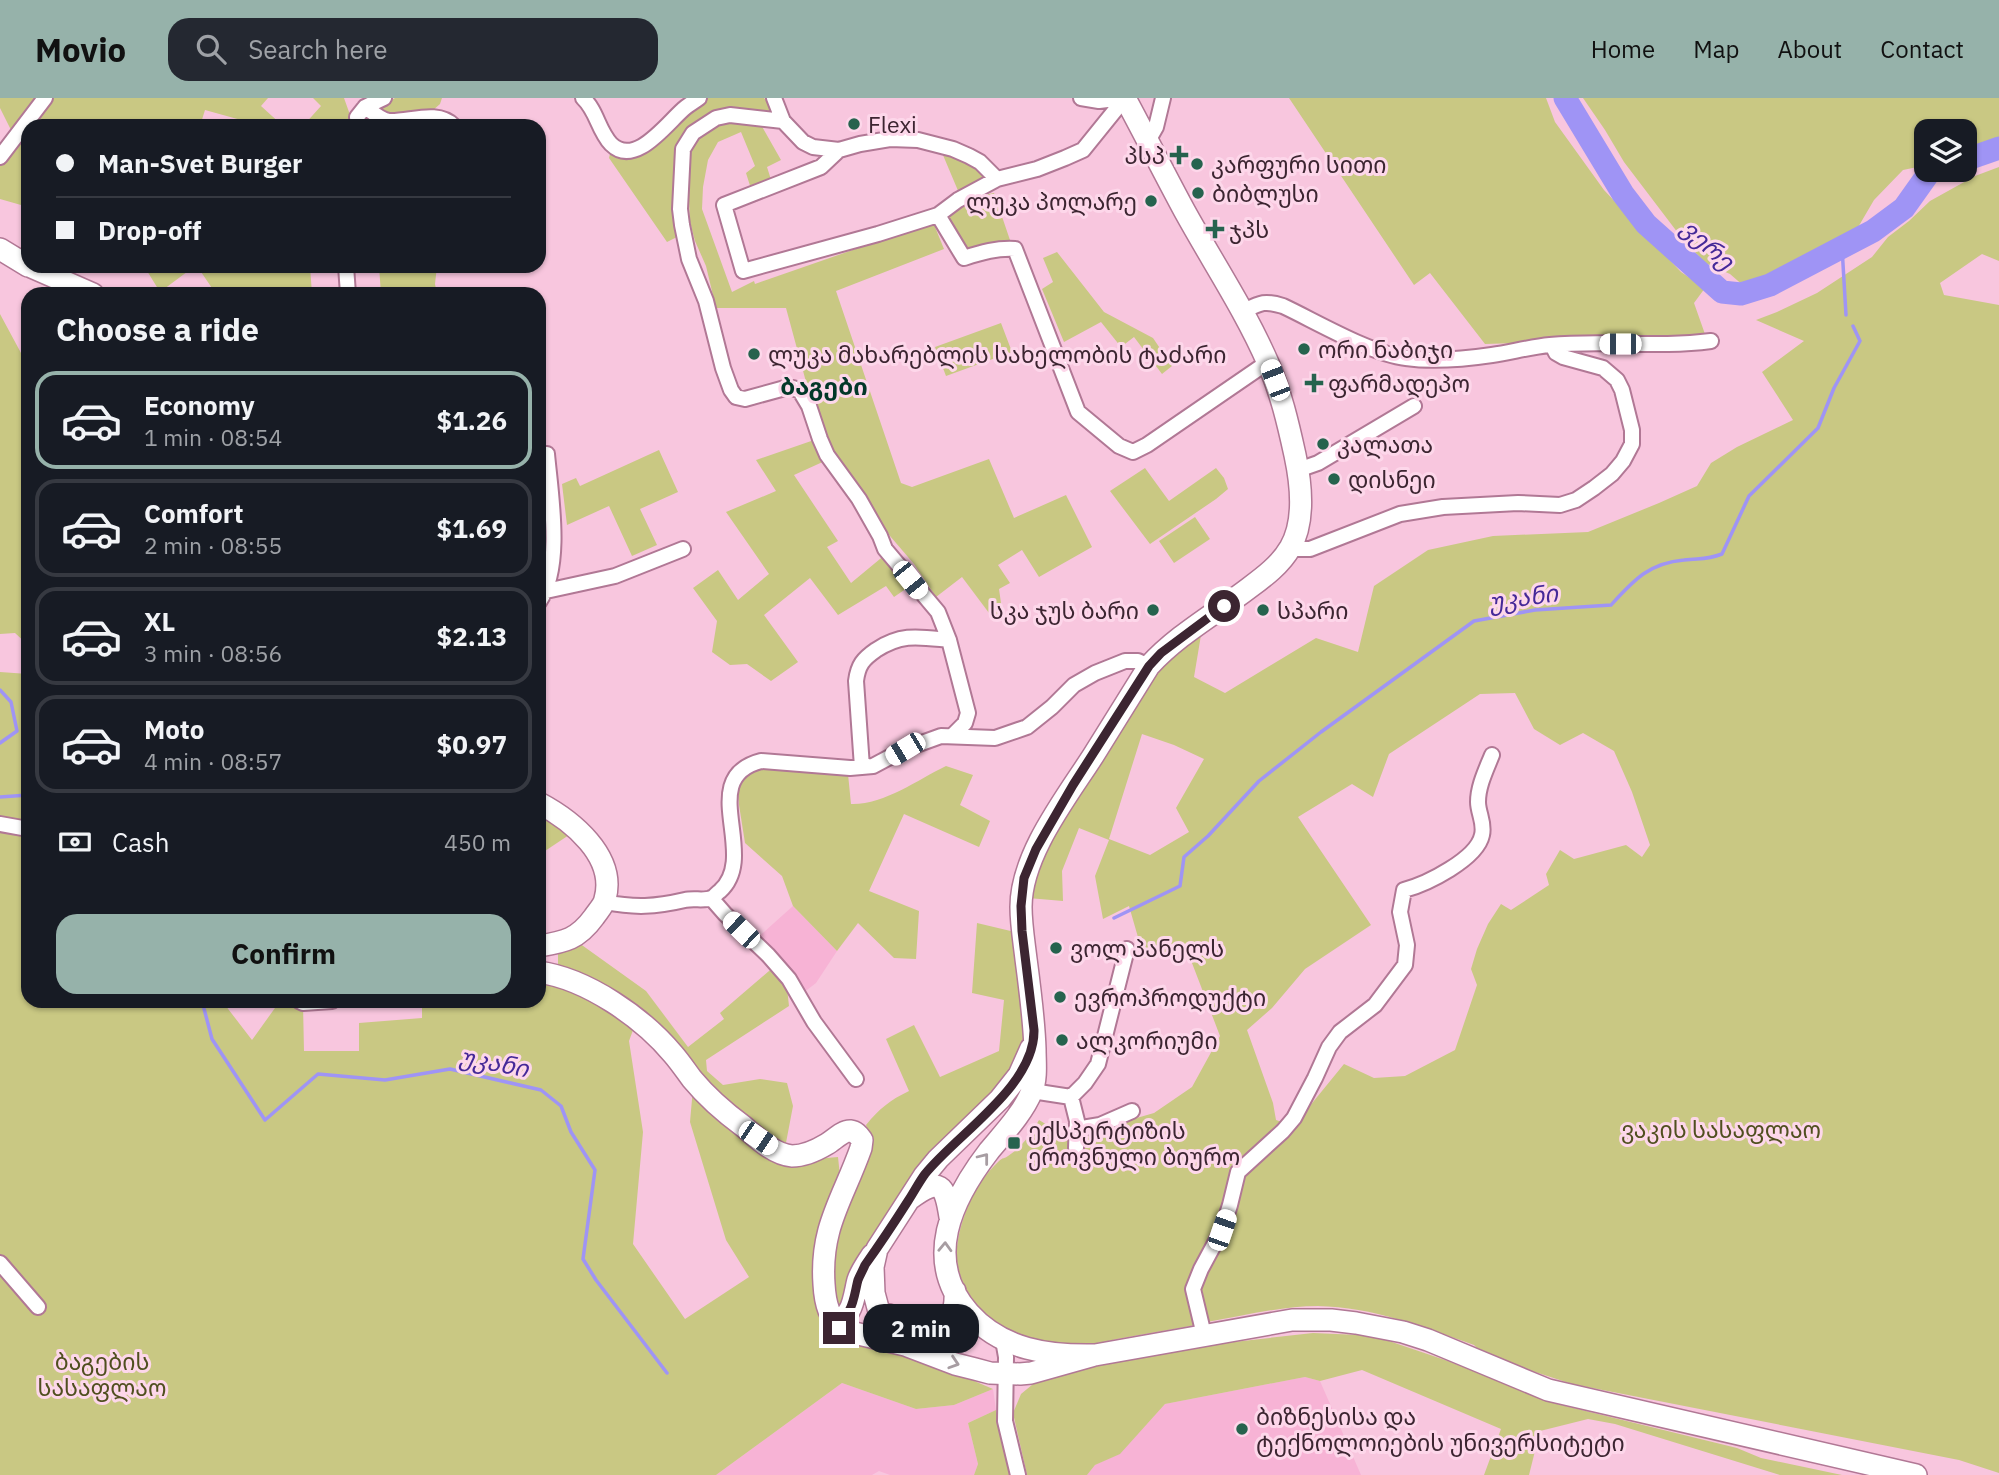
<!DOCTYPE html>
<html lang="en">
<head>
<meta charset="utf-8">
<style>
	body { margin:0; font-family:"IBM Plex Sans","Noto Sans Georgian",sans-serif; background:#242831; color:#f1f3f6; height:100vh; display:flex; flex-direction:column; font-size:26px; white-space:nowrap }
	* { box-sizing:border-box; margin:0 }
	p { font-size:23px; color:#9ea1a6 }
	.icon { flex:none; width:38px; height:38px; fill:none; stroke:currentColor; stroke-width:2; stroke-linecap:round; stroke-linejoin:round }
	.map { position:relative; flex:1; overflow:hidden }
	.sheet { position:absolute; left:21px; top:189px; width:525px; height:721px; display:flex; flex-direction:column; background:#171b24; border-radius:21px; box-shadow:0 2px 5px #0004 }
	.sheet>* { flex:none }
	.guide { position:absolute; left:21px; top:21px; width:525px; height:154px; border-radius:21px; box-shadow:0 2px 5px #0004; display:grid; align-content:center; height:154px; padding:0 35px; background:#171b24 }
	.fabs { position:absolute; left:1914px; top:21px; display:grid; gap:14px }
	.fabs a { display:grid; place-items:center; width:63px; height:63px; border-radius:14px; background:#171b24; box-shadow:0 2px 5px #0004; font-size:35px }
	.end { position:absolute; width:32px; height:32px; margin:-16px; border:9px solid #3c2531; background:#fff; box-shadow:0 0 0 4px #fff }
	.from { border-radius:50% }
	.bubble { position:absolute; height:49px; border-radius:21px; background:#171b24; box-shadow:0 2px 5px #0004; font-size:23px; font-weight:700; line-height:49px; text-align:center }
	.car { position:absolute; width:21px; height:42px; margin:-21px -10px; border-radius:9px; box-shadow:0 0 5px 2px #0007; background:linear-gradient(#fff 24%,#345 0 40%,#fff 0 76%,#345 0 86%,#fff 0) }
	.guide b { display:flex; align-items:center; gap:24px; height:66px; font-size:26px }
	.guide b+b { border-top:2px solid #363941 }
	.guide i { width:18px; height:18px; background:#f1f3f6 }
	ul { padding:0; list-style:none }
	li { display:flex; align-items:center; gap:21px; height:98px; margin:0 14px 10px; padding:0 21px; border:4px solid #363941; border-radius:21px }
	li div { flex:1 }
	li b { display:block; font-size:26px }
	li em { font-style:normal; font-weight:700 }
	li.on { border-color:#96b2aa }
	li>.icon { width:63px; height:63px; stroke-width:1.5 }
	h2 { padding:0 35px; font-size:32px; line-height:84px }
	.pay { display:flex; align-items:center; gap:18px; height:77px; padding:0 35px; font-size:26px }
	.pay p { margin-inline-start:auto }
	.primary-button { display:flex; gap:14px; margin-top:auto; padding:14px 35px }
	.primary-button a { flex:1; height:80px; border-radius:21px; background:#96b2aa; color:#111; font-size:28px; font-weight:700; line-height:80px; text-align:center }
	header { display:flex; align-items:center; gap:42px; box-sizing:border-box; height:98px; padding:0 35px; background:#96b2aa; color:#111 }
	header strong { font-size:33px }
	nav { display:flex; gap:38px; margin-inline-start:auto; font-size:24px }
	.search { width:490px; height:63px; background:#242831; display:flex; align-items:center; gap:18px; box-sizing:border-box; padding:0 24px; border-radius:21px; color:#9ea1a6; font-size:26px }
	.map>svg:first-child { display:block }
	.built { fill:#f7b3d5 }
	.green { fill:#c9c883; fill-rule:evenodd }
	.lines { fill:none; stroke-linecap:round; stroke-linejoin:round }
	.stream { stroke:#9f94f5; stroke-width:3.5 }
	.river { stroke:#9f94f5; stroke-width:23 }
	.street-casing { stroke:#b17895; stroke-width:18 }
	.secondary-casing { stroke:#b17895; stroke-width:24 }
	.street { stroke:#fff; stroke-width:14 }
	.secondary { stroke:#fff; stroke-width:21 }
	.oneway { stroke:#a79da2 }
	.route { stroke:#3c2531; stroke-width:9 }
	.poi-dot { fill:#26634e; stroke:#fdd7ea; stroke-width:2.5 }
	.labels { text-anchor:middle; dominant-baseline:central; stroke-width:6; stroke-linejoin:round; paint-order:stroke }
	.poi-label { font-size:23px; fill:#3c2531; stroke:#fdd7ea; text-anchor:start }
	.park-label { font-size:23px; fill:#504f1f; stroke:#fdd7ea }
	.water-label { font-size:24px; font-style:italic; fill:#452998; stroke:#fdd7ea }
	.neighbourhood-label { font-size:24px; font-weight:bold; fill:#023728; stroke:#fdd7ea }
</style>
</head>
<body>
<header>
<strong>Movio</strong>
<div class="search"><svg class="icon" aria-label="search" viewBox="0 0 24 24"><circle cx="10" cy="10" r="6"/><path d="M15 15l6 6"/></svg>Search here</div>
<nav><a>Home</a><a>Map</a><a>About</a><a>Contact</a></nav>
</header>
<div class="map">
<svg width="1999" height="1377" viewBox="0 0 1999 1377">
	<rect width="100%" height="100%" fill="#f8c6de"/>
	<!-- built -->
	<path class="built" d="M793,808l44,45 -21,32 -13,10 -47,-54z
		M1305,1279l15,4 41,94h-274l8,-10 25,-12 45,-49z
		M842,1285l74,26 38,-4 39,-16 3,21 -28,13 10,41 -4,11h-84l-11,-4 -7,4h-156z"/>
	<!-- green -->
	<path class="green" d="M0,0h37l-26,32 -11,-22z
		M49,0h219l-7,8 22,20h-44l2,-6 -36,-10 -5,16h-172v81l-28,-8v-36z
		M313,0h31l10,28h-51l18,-20z
		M395,0h47l-2,6 -9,8 -41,3 -10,-8z
		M706,0h58l8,9 -2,6 -7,2c-34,-16 -46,-2 -75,17l-5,102 -16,8 -58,-84 2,-8 27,5 15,-6 48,-48z
		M1289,0h257l9,24 49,68 77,82 24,16 -11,15 12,34 -221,7 -55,-71 -16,12z
		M1583,0h416v48l-34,10v-25h-38v34l-24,5 -29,30 -24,41 -82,42 -23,4 -15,-13 -25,-11 -24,-26 -57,-75 -19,-32z
		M719,23l41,2 21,37 -14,7 6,19 -21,6 -6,-19 9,-7 -14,-34 -23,10 -10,18 -5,27 -1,22 30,83 22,-11 1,3 178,-62 11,27 -108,42 65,192 11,4 77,-28 25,59 52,-23 26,52 -53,30 -17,-27 -24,15 12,18 -11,6 3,21 -7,11 -33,-44 -26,20 -22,-33 -24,-28 -57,-80 -21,-52 -26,-96h-70l-10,-42 -11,-25 -5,-19 -3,-62 5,-17z
		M940,50l42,20 9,19 -32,6z
		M1999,69v94l-17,-7 -42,29 4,12 55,10v1168l-40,-13 -387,-76 -43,-14 -52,-22 -3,-3c-51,-18 -101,-38 -156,-39 -37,0 -75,10 -111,16l-10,-34 30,-50 15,-54 7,-14 42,-41 53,-65 30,14 31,-2 50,-26 22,-65 -6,-16 6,-20 11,-25 13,-20 10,6 38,-25 -3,-11 14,-24 14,9 52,-14 16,12 8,-12 -18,-53 -18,-41 -31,-18 -23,12 -26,-16 -19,-36 -35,1 -91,60 -16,43 -21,-13 -54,33 73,108 -66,44 -33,39 -25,22 26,73 3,17 6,2 -51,55 -4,24 -8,26 -19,35 -9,26 6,35 -1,2c-26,5 -53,9 -79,14 -15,3 -31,7 -47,8 -47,2 -108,-37 -113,-86 -2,-18 5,-41 12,-57 6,-15 18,-32 30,-43 6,-5 3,-1 9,-5 14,-9 23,-22 31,-36l43,26 3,-9 10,-7 59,-17 38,-26 28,-51 -33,-86 -43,8 -15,-52 -26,13 -8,-43 14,-36 -30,-12 -17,43 1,30 -35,-3 13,-43 116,-186 10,-12 34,-22 -7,42 31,16 91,-55 42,14 16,-66 54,-36 65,-14 95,-4 71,-29 38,-17 14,-23 26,-16 56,-27 -31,-48 42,-31 -48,-21 21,-8 40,-19 55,-36 16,-20 21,-16 21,-20 45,-25zM1142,636l32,11 30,14 -28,49 13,24 -39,23 -41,-16z
		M994,95l18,53 -38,4 -13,-2 -6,-9 -9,-25 13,-14z
		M1057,154l47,60 49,26 19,28 -10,8 -28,-37 -13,10 -20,-25 -37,20 -22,-53 11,-7 -10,-24z
		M144,168h51l-35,26z
		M197,168h113l2,28h-96z
		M379,168h58l-2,18 2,10h-56z
		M0,216l28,52v279l-13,-12 -15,1z
		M1001,225l11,29 -66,24 -11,-29z
		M817,341l10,21 -33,15 44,66 -11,6 24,36 35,-29 24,32 -16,11 -8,-11 -48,29 -28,-37 -46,37 34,47 -27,19 -24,-17 -17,1 -18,-13 5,-31 -24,-33 25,-18 20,30 31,-26 -43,-62 50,-21 -20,-31z
		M659,352l19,42 -38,17 17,36 -25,11 -23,-50 -42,19 -5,-41 14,-6 4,8z
		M1145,370l24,33 47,-33 8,10 4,11 -12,10 -66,45 -40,-53z
		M1195,419l15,22 -36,24 -15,-22z
		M0,574l28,2v327h194l30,39 28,-39 23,3 1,47h55v-28l63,-5v-17h117v-23h5l92,44 -7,19 14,91 -10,112 52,75 64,-42 -23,-37 -36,-118 3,-34 20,21 102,50 23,-2 2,19 -20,69 1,83 132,44 40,17 -39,16 -38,4 -74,-26 -126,92h-716z
		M781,668l67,8 3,30c33,1 66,-24 95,-38l27,9 -13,30 30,16 -11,26 -75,-33 -35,77 50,20 -3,48 -22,-1 -36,-35 -21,28 -44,-45 -11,-30 -37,-33 -6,-38 -1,-15 3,-7 5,-9 11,-5z
		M545,710l30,23 -36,24v-26z
		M977,825l42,10 9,103 -13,38 -77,77 -98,157 -5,-9 -6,-48 41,-114 -4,-12c13,-16 24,-25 43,-34l-23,-52 28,-14 26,52 59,-26 5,-51 -32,-7z
		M579,845l67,48 42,56 36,-28 -4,-6 56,-48 10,14 3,27 -83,54 1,11 16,14 37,-6 27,4 6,23 -8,42 -18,-8 -91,-84 -118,-85v-22z
		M1313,1235l46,2 30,6 59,20 105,42 184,45 24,10 81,17h-62l-165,-51 -27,-5 -48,12 -11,44h-45l17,-46 -139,-59 -42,11 -15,-4 -140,27 -45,50 -25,11 -8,10h-60l-14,-62 8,-19 23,-19 163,-30z
		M996,1312l16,65h-38l4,-11 -10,-41z"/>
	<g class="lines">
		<!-- stream -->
		<path class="stream" d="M1842,149l4,68
			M0,592l11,12 6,29 -17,12
			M0,699l28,-2
			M1114,820l66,-32 4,-29 24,-21 51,-55 62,-49 153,-111 61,-11 76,-5c23,-25 38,-42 73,-45 17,-2 22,0 38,-6l27,-58 69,-68 16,-40 26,-47 -7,-15
			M202,903l10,38 53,81 53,-46 67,6 65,-11 91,21 20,16 10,26 24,38 -12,89 13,21 71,93"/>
		<!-- river -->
		<path class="river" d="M1565,0l58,96 23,30 76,68 19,2 29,-9 103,-54 31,-23 27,-38
			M1965,62l34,-12"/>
		<!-- street casing -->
		<g class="street-casing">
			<path id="street" d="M583,0c14,13 15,32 28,46 25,25 58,-24 75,-37 4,-3 9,-6 13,-9
				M774,0l9,23
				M1081,0l18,3 25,-3
				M365,9c7,5 16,13 24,14 21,1 48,-12 65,5
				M358,28l-1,-9 8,-10 19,-9
				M1148,43l8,-14 7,-29
				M839,52l-18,17 -97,38 19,66 135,-37 60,-19 20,-15 39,-21 40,-10 28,-11 18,-8 42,-52
				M0,59l45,-59
				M938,117l26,43c18,-6 33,-10 51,-9l63,163 41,34 14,6 14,-7 121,-83
				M346,168l2,28
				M1242,214c18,-9 22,-12 41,-6 34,16 88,48 123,52 28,4 59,1 86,-3 20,-3 38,-8 58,-10 54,-5 107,3 161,-4
				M1298,372l20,-7 96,-57
				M1290,451h20l90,-35 43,-7 75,-4 42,2 16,-5 18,-12 18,-14 11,-13 9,-17v-14l-10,-40 -5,-10 -14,-12 -40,-11 -7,-4 -4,-8
				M546,493l69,-15 68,-27
				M539,504c24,-36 12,-105 8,-148
				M953,637l12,-12 3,-10 -19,-73 -11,-28 -53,-63 -5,-13 -21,-37 -32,-44 -7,-16 -11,-33 -9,-15 -7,-3h-8l-40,11 -9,-2 -5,-7 -8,-22 -17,-67 -17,-42 -7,-34 -2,-16 3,-60 10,-16 23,-15 14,-3 53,6 20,21 10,5 26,3 21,-6 30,-5 28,1 35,9 16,7 11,6 17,17
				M862,669l-6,-86c2,-16 7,-22 20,-31 26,-17 43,-13 73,-10
				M0,726l28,5
				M711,800l14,16 43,41 21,24 25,43 42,57
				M605,804c30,6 50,5 80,-2 8,-2 20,1 27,-2 3,-2 5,-5 8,-7 40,-36 -25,-113 41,-130l89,7 23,-2 32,-17 36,-13 54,2 32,-11 25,-20 22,-22 21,-12 30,-12h13l11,5
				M299,903l4,2 29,-2
				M1032,993l39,6 6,24 -1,27
				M1071,999l14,-14 13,-19 29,-115
				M1076,1031l24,-4 32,-14
				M0,1165l38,44
				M1204,1237l-11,-46 8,-20 21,-39 8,-25 8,-33 45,-41 11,-13 21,-40 14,-31 11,-15 35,-27 30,-40 2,-20 -7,-33 4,-22c23,-6 73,-31 78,-55 3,-12 -4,-22 -4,-33 0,-16 8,-32 14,-47
				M1003,1242l3,17 -1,64 13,54"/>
		</g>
		<!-- secondary casing -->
		<g class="secondary-casing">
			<path id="secondary" d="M0,151l28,17
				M29,168l64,28
				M539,705c32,17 78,53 66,96 -1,6 -7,12 -11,18 -16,22 -29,25 -55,29
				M539,874c48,7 103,45 134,82 7,8 13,17 19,25 15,18 32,33 51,47 13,11 31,29 49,30 12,0 25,-6 35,-12 7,-4 15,-13 23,-13 7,1 9,5 12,9l-1,8c-18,51 -41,79 -37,136 1,19 5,37 22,47l59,14
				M1031,950l-12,27 -19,24 -62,60 -14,17 -47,73 -4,18 1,26 4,15 10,20 17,17 50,19 20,5 15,4 30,1 11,-1 64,-18 197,-35h39l25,3 47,9 25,8 120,50 368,85
				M911,1100c29,-21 34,-14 39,19
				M889,1217c29,30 69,23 66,-24
				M832,1219c21,7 22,-23 26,-37 3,-9 9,-17 14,-25
				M1095,1257c-46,1 -93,-5 -126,-42 -47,-53 -17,-114 20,-162 15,-18 34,-38 43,-60 5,-13 3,-29 3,-42 -1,-30 -5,-60 -9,-90 -2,-17 -5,-35 -5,-52 0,-52 45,-109 72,-151 19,-30 37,-60 56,-90 28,-31 66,-52 100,-78 15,-11 32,-24 41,-40 16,-27 11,-65 5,-93 -7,-32 -14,-62 -27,-92 -23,-53 -56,-102 -84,-153 -20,-37 -39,-75 -59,-112"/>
		</g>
		<!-- street -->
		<use href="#street" class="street"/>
		<!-- secondary -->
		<use href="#secondary" class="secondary"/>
	</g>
	<!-- one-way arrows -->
	<defs><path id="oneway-chevron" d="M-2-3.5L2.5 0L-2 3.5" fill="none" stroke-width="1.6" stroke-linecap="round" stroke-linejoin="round" transform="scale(1.75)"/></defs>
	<g class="oneway">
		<use href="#oneway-chevron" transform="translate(984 1060) rotate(-52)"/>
		<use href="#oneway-chevron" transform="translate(945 1149) rotate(-88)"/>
		<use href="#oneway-chevron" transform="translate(954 1265) rotate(18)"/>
	</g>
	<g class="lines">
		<!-- route -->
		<path class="route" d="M839,1230l-7,-11c21,6 22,-23 26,-37 2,-5 5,-10 7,-15 15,-21 29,-42 43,-64 6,-9 11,-19 17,-27 32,-40 110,-88 109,-144l-12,-99 -1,-25 3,-28 12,-29 37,-64 76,-119 12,-13 63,-47"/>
	</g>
	<!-- markers -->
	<g class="poi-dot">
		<circle cx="854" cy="26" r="7"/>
		<path d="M1175.5 46.5h7v7h7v7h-7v7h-7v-7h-7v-7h7z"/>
		<circle cx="1197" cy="66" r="7"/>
		<circle cx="1198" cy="95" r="7"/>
		<circle cx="1151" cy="103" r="7"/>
		<path d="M1211.5 120.5h7v7h7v7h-7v7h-7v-7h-7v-7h7z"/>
		<circle cx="1304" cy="251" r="7"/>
		<circle cx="754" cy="256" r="7"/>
		<path d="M1310.5 274.5h7v7h7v7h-7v7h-7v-7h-7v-7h7z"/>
		<circle cx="1323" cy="346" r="7"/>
		<circle cx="1334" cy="381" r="7"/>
		<circle cx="1153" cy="512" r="7"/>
		<circle cx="1263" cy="512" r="7"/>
		<circle cx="1056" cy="850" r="7"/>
		<circle cx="1060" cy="899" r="7"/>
		<circle cx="1062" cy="942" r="7"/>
		<rect x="1007" y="1038" width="14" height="14" rx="3.5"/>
		<circle cx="1242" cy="1331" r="7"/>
	</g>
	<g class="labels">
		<!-- poi labels -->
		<g class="poi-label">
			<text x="868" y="26">Flexi</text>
			<text x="1165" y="57" text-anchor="end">პსპ</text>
			<text x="1211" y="66">კარფური სითი</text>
			<text x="1212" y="95">ბიბლუსი</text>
			<text x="1137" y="103" text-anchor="end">ლუკა პოლარე</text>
			<text x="1229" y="131">ჯპს</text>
			<text x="1318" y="251">ორი ნაბიჯი</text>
			<text x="768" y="256">ლუკა მახარებლის სახელობის ტაძარი</text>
			<text x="1328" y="285">ფარმადეპო</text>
			<text x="1337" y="346">კალათა</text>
			<text x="1348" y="381">დისნეი</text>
			<text x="1139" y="512" text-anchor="end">სკა ჯუს ბარი</text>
			<text x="1277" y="512">სპარი</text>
			<text x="1070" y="850">ვოლ პანელს</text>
			<text x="1074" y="899">ევროპროდუქტი</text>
			<text x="1076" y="942">ალკორიუმი</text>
			<text x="1028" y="1032">ექსპერტიზის<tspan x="1028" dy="26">ეროვნული ბიურო</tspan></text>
			<text x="1256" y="1318">ბიზნესისა და<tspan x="1256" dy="26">ტექნოლოიების უნივერსიტეტი</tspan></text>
		</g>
		<!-- park labels -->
		<g class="park-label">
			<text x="1721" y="1031">ვაკის სასაფლაო</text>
			<text x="102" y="1263">ბაგების<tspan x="102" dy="26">სასაფლაო</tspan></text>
		</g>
		<!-- water labels -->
		<g class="water-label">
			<text transform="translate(1708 146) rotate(42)">ვერე</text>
			<text transform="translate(1523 499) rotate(-8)">უკანი</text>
			<text transform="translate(494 964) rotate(11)">უკანი</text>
		</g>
		<!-- neighbourhood labels -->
		<g class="neighbourhood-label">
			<text x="824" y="288">ბაგები</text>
		</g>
	</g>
</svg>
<div class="fabs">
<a><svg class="icon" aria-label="layers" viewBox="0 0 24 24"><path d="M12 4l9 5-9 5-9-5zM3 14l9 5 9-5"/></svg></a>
</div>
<i class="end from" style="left:1224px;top:508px"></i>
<i class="end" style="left:839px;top:1230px"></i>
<div class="bubble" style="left:863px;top:1206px;width:116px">2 min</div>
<i class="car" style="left:1620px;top:246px;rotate:270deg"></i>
<i class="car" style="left:1275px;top:282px;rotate:339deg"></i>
<i class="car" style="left:910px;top:482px;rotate:141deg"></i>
<i class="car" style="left:905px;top:651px;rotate:239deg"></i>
<i class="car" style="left:741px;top:832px;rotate:314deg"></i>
<i class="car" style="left:758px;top:1040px;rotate:124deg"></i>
<i class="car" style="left:1222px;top:1132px;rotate:19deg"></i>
<div class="guide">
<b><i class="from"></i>Man-Svet Burger</b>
<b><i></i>Drop-off</b>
</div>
<section class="sheet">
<h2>Choose a ride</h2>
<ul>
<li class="on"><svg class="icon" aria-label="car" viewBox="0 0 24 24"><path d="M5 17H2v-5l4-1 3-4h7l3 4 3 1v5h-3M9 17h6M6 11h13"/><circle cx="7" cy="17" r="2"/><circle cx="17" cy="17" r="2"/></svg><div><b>Economy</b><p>1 min · 08:54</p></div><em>$1.26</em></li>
<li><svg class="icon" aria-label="car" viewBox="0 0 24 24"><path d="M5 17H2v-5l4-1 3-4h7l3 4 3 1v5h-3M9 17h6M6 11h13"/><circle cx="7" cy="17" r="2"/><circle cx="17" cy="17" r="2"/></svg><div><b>Comfort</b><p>2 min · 08:55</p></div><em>$1.69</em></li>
<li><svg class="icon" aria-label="car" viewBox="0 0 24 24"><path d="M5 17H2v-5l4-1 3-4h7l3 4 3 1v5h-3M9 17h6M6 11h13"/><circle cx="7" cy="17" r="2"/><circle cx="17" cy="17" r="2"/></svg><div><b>XL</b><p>3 min · 08:56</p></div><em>$2.13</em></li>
<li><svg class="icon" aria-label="car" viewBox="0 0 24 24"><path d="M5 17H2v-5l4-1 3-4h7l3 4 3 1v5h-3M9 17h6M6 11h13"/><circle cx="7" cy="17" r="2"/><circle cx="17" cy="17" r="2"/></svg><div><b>Moto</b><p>4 min · 08:57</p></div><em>$0.97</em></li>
</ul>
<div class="pay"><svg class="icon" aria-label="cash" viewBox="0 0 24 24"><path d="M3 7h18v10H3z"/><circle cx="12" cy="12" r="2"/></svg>Cash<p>450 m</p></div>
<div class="primary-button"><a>Confirm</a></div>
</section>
</div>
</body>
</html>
